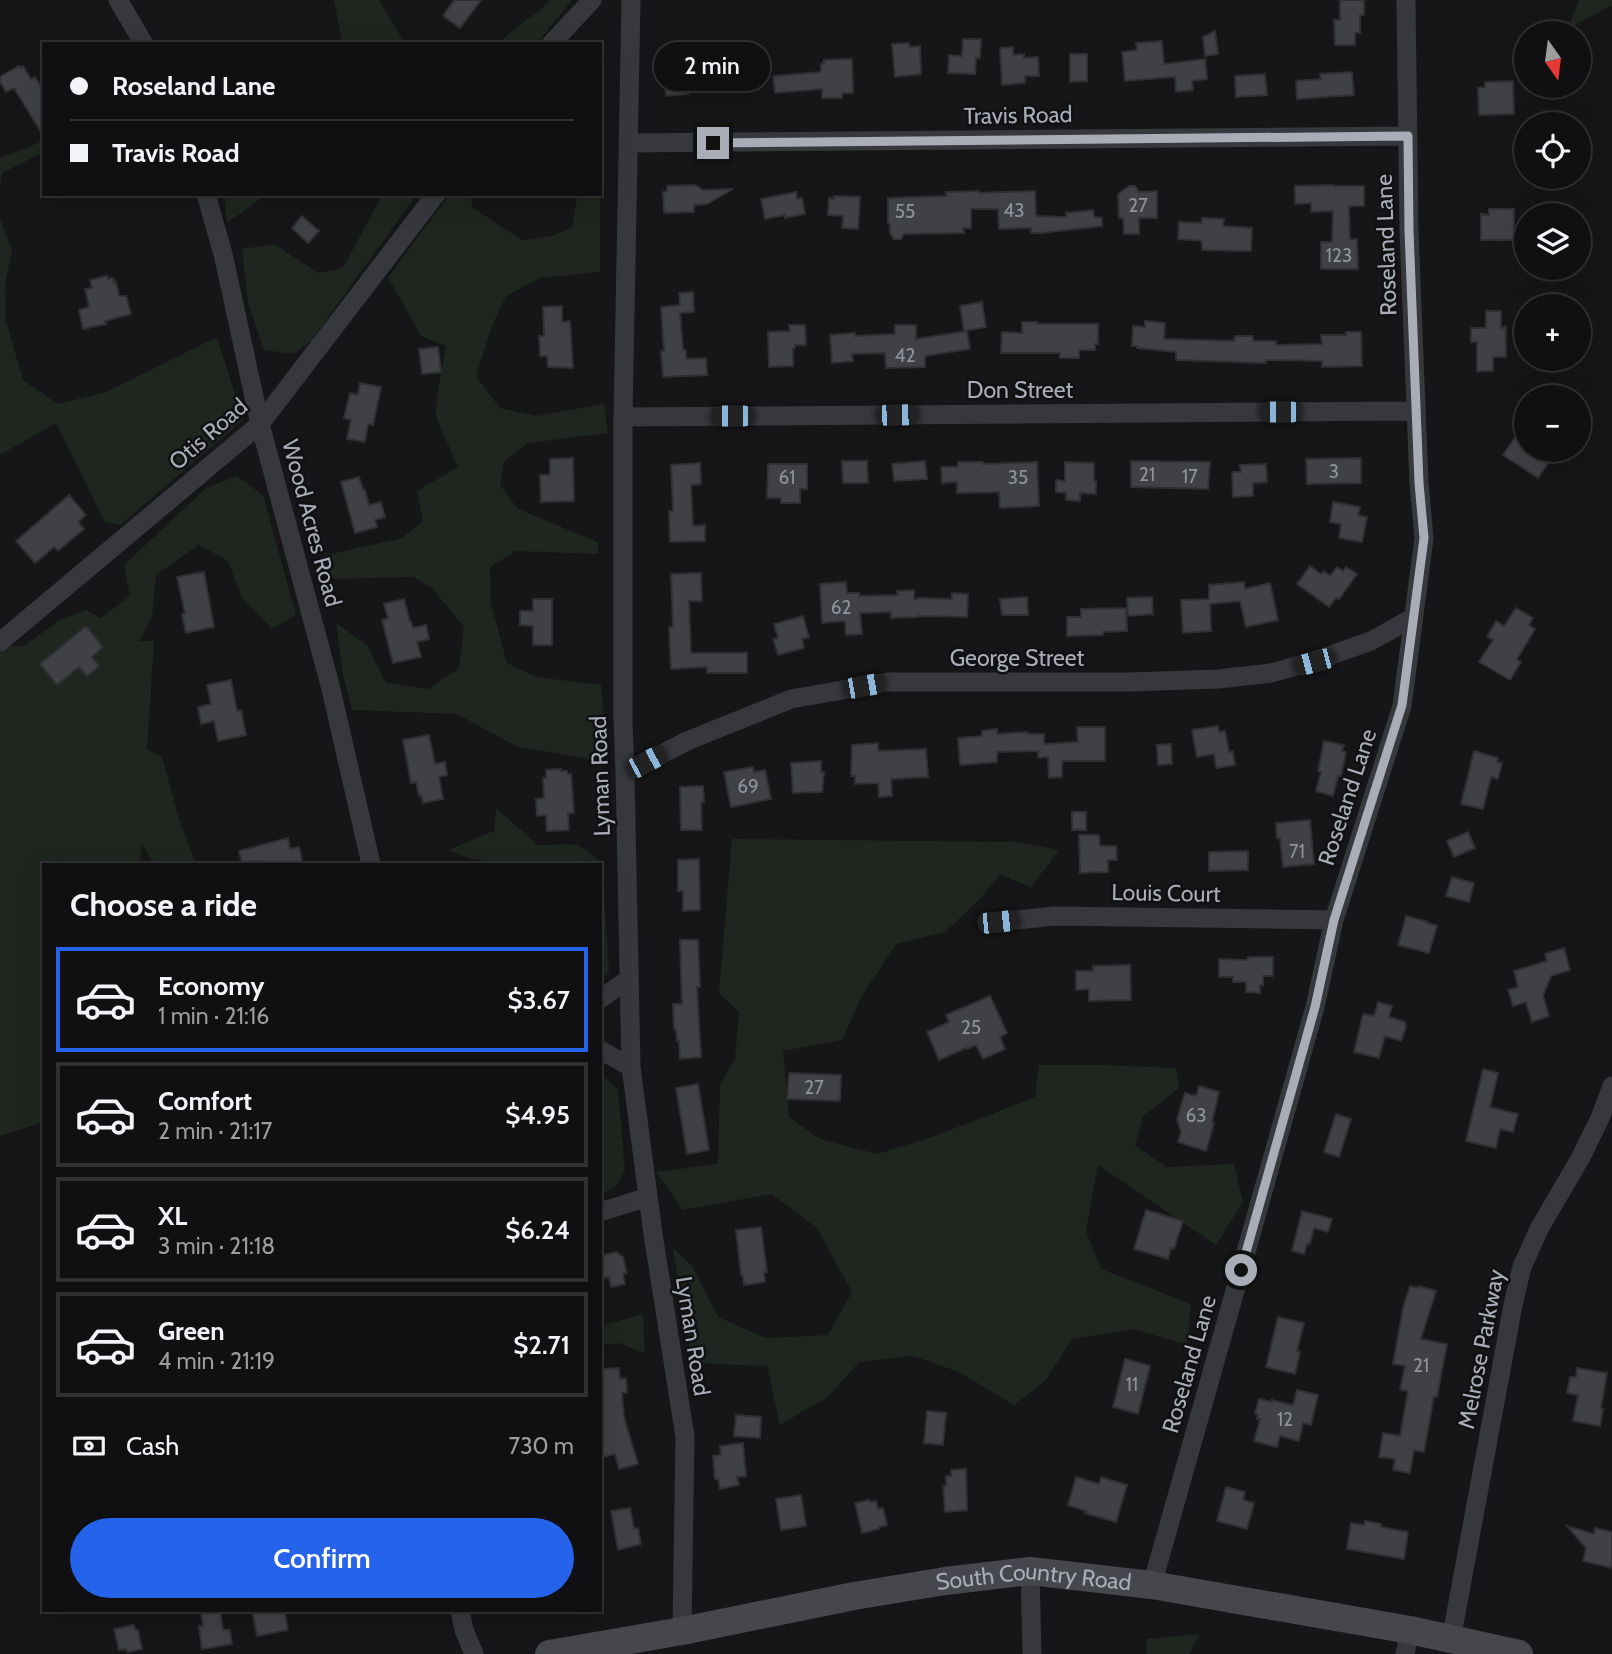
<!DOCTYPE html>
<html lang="en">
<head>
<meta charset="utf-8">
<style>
	body { margin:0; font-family:Cabin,sans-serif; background:#1e1e20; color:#f1f3f6; height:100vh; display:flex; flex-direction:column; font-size:26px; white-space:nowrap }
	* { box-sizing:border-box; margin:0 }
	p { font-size:23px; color:#9c9d9f }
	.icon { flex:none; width:38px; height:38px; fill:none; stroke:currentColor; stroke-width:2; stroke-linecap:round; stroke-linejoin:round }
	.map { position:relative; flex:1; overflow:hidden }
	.details { position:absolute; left:42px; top:863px; width:560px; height:749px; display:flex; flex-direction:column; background:#101012; border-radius:0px; box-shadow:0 7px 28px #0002,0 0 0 2px #303032 }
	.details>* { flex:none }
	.top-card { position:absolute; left:42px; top:42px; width:560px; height:154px; border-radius:0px; box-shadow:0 7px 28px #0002,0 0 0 2px #303032; display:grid; align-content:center; height:154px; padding:0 28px; background:#101012 }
	.needle { width:46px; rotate:166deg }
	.controls { position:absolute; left:1514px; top:21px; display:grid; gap:14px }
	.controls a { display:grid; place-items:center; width:77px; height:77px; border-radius:50%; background:#101012; box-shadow:0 7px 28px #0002,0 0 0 2px #303032; font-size:35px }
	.end { position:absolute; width:32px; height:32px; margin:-16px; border:9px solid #a8adb8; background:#111; box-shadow:0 0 0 4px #111 }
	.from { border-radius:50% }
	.bubble { position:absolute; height:49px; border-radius:24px; background:#101012; box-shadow:0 7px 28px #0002,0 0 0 2px #303032; font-size:23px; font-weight:600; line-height:49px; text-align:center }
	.car { position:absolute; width:21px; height:42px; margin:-21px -10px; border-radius:9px; box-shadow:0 0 5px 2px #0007; background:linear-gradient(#222 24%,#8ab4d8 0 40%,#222 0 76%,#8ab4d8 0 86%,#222 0) }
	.top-card b { display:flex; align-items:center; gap:24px; height:66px; font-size:26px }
	.top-card b+b { border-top:2px solid #303032 }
	.top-card i { width:18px; height:18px; background:#f1f3f6 }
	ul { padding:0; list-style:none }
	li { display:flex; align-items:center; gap:21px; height:105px; margin:0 14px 10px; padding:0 14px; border:4px solid #303032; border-radius:0px }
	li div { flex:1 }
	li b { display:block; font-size:26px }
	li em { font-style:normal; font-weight:600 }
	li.selected { border-color:#2563eb }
	li>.icon { width:63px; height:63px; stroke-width:1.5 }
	h2 { padding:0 28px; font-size:32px; line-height:84px }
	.pay { display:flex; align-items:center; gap:18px; height:77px; padding:0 28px; font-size:26px }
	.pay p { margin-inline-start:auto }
	.primary-button { display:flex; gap:14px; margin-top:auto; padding:14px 28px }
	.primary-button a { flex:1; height:80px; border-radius:42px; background:#2563eb; color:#fff; font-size:28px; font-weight:600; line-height:80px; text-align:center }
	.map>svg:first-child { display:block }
	.green { fill:#1e261f }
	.building { fill:#404145; stroke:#303034; stroke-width:2 }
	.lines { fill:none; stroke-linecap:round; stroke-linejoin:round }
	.minor { stroke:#37383d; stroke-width:19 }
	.secondary { stroke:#45474d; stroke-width:28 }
	.route { stroke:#a8adb8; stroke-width:9 }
	.labels { text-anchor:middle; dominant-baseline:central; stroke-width:5; stroke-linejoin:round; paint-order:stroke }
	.number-label { font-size:19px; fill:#8e929b }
	.street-label { font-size:23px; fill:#a8adb8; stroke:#111113 }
</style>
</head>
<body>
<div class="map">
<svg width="1612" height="1654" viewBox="0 0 1612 1654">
	<rect width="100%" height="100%" fill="#161618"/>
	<!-- green -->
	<path class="green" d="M334,0h45l23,39 1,5h-63l2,-3z
		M549,0h23l-35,44h-38l7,-8 42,-33z
		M1579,0h33v5l-44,24z
		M44,137v15l-42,21 -2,11v-26l34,-13z
		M224,194h38l-3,6 -32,23z
		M381,194h36l-106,147 -18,13 -29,-4 -16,-47 -6,-54 32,-5 44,29 25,-5 37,-69z
		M450,194h20l3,14 49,32 31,-4 19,-9 6,-33h22v78l-60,6 -34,18 -14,30 -16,50 24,32 36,8 68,-12 4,29 -80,10 -24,19 -4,23 18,24 80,33v12l-82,-3 -26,16 1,37 16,59 29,14 65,8 7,77 -90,-15 -61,-33 -105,-4 -9,-36 -7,-51 31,22 19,38 43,6 30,-21 5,-41 -32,-39 -19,-11 -82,2 -8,-23 79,-18 21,-17 -6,-30 41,-24 -22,-50 1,-22 9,-49 -25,-10 -33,-59z
		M0,218l12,33 -7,33 1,37 17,59 35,24 48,-12 111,-55 26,83 -123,105 -15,-3 -49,-99 -56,32z
		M237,476l26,19 33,120 -24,14 -30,-31 -14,-37 -29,-16 -43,30 -4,42 -13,24h15l-7,108 15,8 17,62 17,45h-42l-12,-20 -2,20h-96v258l-44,14v-489l24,-1 34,-25 28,-11 15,8 29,-22 -6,-31 82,-77z
		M496,808l42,37 39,-1 25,18 7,110 -9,8v-116c-49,0 -106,7 -152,-14l46,-19z
		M732,839l284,3 43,8 -28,37 -31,-12 -22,26 -33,31 -49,12 -34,52 -20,44 -59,11 6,66 31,22 57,15 58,-18 100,-39 4,-32h64l73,3 3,20 -36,28 -8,30 32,21 67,-3 9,38 -27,43 -118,-80 -12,66 15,38 90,35 -4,41 -53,-16 -62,10 -27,42 -31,24 -55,-33 -46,-16 -54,6 -31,35 -48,28 -13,-59 -75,-3 -19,-115 19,18 26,51 48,21 62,-3 24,-43 -35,-64 -46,-34 -88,16 -27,-38 62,-8 2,-80 15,-25 4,-47 -20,-19z
		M600,1072l18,18 7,81 -10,16 -15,8z
		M643,1314l2,39 -27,-10 -18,2v-19z
		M1200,1634l-11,20h-43l1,-15z"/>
	<!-- building -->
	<path class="building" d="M454,0h27l-21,28 -17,-12z
		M1340,0h24v15h-4v18h-5v12h-20l-1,-25h6z
		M1215,31l3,23 -13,2 -2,-19z
		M963,39h18l-1,19h-4l-1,16 -27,-1 1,-18 13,1z
		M1162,41l2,23 41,-5 2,20 -15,2 1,9 -17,2 -1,-15 -50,4 -3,-29 15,-2 -1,-7z
		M909,43l1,4 10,-1 1,28 -26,3 -3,-33z
		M1013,47v8l11,-1v4l14,-1 1,19h-14v7l-23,2 -2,-37z
		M1070,54h17v27l-17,1z
		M682,59l1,10h2l3,25 -22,2 -2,-26h5l-1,-10z
		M852,59l1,34h-11v5h-20v-9l-47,4 -2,-17 48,-4v-8l3,-1v-3z
		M737,63l1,15 -18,2 -2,-15z
		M19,66l2,2 2,-2 8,13 4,-2 9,14v46l-30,-49 -8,4 -6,-10v-5z
		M1352,72l2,23 -57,4 -1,-18 25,-2 -1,-5z
		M1265,74l2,21 -31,2 -1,-21z
		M1513,81l1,33 -35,1 -1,-27 7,-1v-5z
		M695,185l8,5 30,-1 -26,15 -13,1v7l-30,1 -1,-21 4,-1v-5z
		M1333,185v1h31v20h-15l1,33h7l1,30h-37v-27h11l1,-31 -22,1v-9l-16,1v-18z
		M1129,186h6l4,6 18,-1v27h-18v16h-15l-1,-16h-4l-1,-24z
		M979,191v2l56,-2 1,25 31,1 -1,-4 27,-3 1,7 8,1v8l-61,7h-10v-5l-32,1 -1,-20h-27v19h-8l1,5 -60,1 -3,5h-7l-4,-6v-9h-2v-26l58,-2v-4z
		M796,192l1,7 5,-1 3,16 -20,4v-3l-20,4 -4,-20z
		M834,196l26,1 -2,32 -16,-1 1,-12 -15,-1 1,-17 5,1z
		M1489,209h25v31h-33v-26l8,1z
		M302,216l17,15 -11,12 -16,-15z
		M1202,218l22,1 -1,7 29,2 -1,23 -49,-1v-9l-24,-2 1,-17 23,1z
		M107,276l1,3 5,-1 1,5 2,-1 3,14h7l5,18 -26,7 1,3 -23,5 -4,-19 10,-3 -4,-18 7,-1 -2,-8z
		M693,292l1,20 -14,1 3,37h3v9l20,-1 1,17 -44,2 -2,-26h3l-3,-44 19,-2 -1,-12z
		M982,302l4,25 -22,4 -4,-25z
		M562,306v16l8,-1 3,47 -25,-1 -1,-11h-7l-1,-20h5l-1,-29z
		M1486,311h15v17l5,-1v30h-13v14h-16v-29h-6v-14h15z
		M1145,321l20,2 -1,16 70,2 1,-5h18v5h23v4l46,-1 -1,-9h25v-3h15l1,34 -40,1v-6l-56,-1v3l-90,-3v-8l-39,-4v-2h-5l1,-20 12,1z
		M1022,322h15v2h61v20h-3v6h-16v8h-19v-5h-59l1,-21 20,1z
		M789,325h16l1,20h-11v3l-2,1v17l-24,1 -1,-35 22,-1z
		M895,325h21v14l51,-8 3,18 -45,7v11l-39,1 -1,-15 -33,1 1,7 -21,2 -2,-28 25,-2v3l40,-2z
		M438,347l3,25 -19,2 -3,-25z
		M360,383l21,4 -8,38 -5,-1 -3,18 -18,-3 4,-19 -7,-2 6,-25 8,2z
		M1517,434l9,5v11h15l11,7 -14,21 -35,-23z
		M573,458l1,43 -33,1 -1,-27h10v-16z
		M1361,458v25l-54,1 -1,-25z
		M842,461h25l1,22h-25z
		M925,461l2,18 -33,2 -2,-17z
		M1131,461l79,1 -2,27 -77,-2z
		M958,462h25v2l54,-2 2,44 -39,2 -1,-16 -42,1v-11l-15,1 -1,-16h17z
		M1065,462l29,1v18h2v13l-16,-1v8l-14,-1v-7l-10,-1v-12l9,1z
		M700,463l1,21 -10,1 2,41 12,-1v16l-35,1 -1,-31h4l-2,-46z
		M768,464h39v25h-7v14h-19v-5h-14z
		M1266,464l1,18 -14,1v13l-20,1 -1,-25h9l-1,-7z
		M359,477l4,13h2l4,15 12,-3 4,15 -10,3 2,7 -22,6 -14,-51z
		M69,495l17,20 -8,7 6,7 -26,22 -4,-4 -19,16 -19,-22z
		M1333,502l27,5 -2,8 9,2 -5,25 -23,-4 2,-14 -11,-2z
		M1310,566l11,8 3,-3 6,5 7,-9 6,4 3,-4 11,7 -18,25 -3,-1 -7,9 -32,-23z
		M204,572l10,55 -28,6 -4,-19 3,-1 -8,-36z
		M701,573l1,28h-13l2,52h56v20h-40v-6l-36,2 -2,-42h4l-2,-53z
		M846,582l1,11h12v3l39,-1 -1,-4 17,-1v10l5,-2 33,1v-6l16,1 -1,23 -49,-1v1l-27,1v-6l-31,1 2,21 -16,1 -1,-14 -23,2 -2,-39z
		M1244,582l1,7 25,-6 8,37 -32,7 -6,-26 -30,3 1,27 -28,2 -2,-33 28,-1v-14z
		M1027,597l1,18h-26l-2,-16z
		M1152,597l1,17 -25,2 -1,-18z
		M404,599l6,23h1l2,6 13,-3 3,14 -12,3 4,15 -28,6 -11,-43 6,-2 -4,-14z
		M533,599h19v46h-19v-19l-13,-1v-14h13z
		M1126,608l1,23 -24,1v3l-36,1v-19h14v-8z
		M1516,608l17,10 -4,7 6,4 -18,30 4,3 -11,18 -31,-18 14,-22 -6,-3 9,-16 8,5z
		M803,616l6,21 -7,2 2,9 -26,7 -5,-16 5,-1 -4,-14z
		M86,626l17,21 -11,10 7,9 -12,10 -8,-9 -22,18 -17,-21z
		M231,680l6,31 4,-1 5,25 -28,6 -4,-20 -13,3 -3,-17 13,-3 -4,-19z
		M1218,726l1,6 6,-1 4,21 4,-1 2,14 -19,3 -2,-14 -17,3 -5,-27z
		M1077,727h28v34h-43v16l-13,1 -1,-21 -10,1v-7l-41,1v10l-37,3 -2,-27 24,-2v-5l15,-2v5l30,-2v2h17v10l34,-2z
		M429,735l6,29 10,-2 2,13 -8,2 4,22 -20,4 -2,-8 -2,1 -3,-14 -5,1 -8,-43z
		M1324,741l20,4 -2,6 4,1 -5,24h-3l-5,20 -17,-5 5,-19 -3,-1z
		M878,743v8l48,-2 2,28 -37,2 1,17 -13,1 -1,-14 -23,1v-8h-4l1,-31z
		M1171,744l1,20 -14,1 -1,-20z
		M1474,751l24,7 -1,4 5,1 -4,16 -7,-2 -8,32 -22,-5z
		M821,761v11h3l-2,20 -29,1 -2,-30z
		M753,767l1,5 11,-2 6,29 -40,8 -7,-35z
		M561,769v2h6v3h4l3,39h-6l1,17 -22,1 -1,-16 -9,1 -1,-17 8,-1 -1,-20h3v-8z
		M703,786l1,16h-3l1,28h-21l-1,-43z
		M1072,812h14v18h-14z
		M1310,820l4,44 -31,3 -3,-29h-3l-1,-15z
		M1468,832l7,16 -21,9 -7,-16z
		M1079,835h20l1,11h16l1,14h-9v12l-28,1z
		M288,838l2,11 9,-2 4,17h-45l-1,-3 -15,3 -3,-13z
		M1248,851v19l-39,1v-19z
		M699,859l1,51 -17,1v-20h-5v-31z
		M1452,877l22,6 -5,19 -23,-6z
		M1406,916l22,6 -1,1 10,3 -8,27 -31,-8z
		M680,940h18l2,47h-3l4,70 -21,2 -1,-18h-2l-1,-12h-2l-1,-25h9z
		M1564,948l6,22 -19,6 -8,19 6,21 -17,6 -6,-20 -13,4 -5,-16 10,-3 -4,-16 33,-10 -2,-7z
		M1248,957h25v19h-10v9h-3v8l-14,-1v-10h-13v-5h-14v-18l29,1z
		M1130,965l1,35 -42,1v-12l-13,1v-19h17v-5z
		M990,996l17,37 -7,4 5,12 -22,10 -7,-14 -9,4 -1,-1 -27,12 -12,-28 22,-10 -3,-7z
		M1378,1002l14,4 -3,11 16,5 1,5 -5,14 -16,-5 -6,22 -25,-6 9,-38 11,2z
		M1483,1069l15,4 -8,34 28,7 -5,18 -13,-3 -4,19 -30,-7z
		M789,1073l52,2 -1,26 -53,-2z
		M698,1084l11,66 -22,4 -11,-66z
		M1199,1086l20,6 -7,30 2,1 -8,28 -28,-9 3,-10 -4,-13 8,-26 11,3z
		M1336,1114l15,5 -12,38 -15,-5z
		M1146,1210l37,11 -9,28 -3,-1 -3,11 -34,-10z
		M1302,1211l30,8 -4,13 -14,-4 -4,16h-3l-3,10 -12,-3z
		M761,1227l6,45h-3l1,10 -21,3 -1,-9 -2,-1 -5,-45z
		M616,1252l7,5 4,16 -4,1 2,10 -14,3 -2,-10 -9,2v-23z
		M1410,1286l8,2 1,-2 17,5 -15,48 26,5 -10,53 -3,-1 -10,56 -10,-2 -4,23 -17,-3 2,-11 -16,-2 4,-24 17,3 8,-45 -8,-1 5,-24 -12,-2 10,-56z
		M1278,1317l26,6 -7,28 3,1 -5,22 -29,-7z
		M1125,1359l25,7 -12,48 -25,-7z
		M619,1368l1,11 6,-1 1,15h-5l2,24 14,47 -19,5 -4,-15 -15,4v-24l3,-1 -3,-34v-30z
		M1577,1368l30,5 -6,35 2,1 -3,17 -27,-5 5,-26 -11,-2 3,-16h6z
		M1297,1390l21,5 -7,30 -8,-2 -4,18 -19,-5 -3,11 -23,-6 6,-22h-3l1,-4 -3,-1 4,-15 13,3v-2l21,5z
		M927,1411l19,2 -3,32 -19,-2z
		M736,1415l25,2 -1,21 -26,-2z
		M743,1443l3,33 -9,1 2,8 -19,4 -2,-10h-3l-2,-23 8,-1 -1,-9z
		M966,1469l1,41 -22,2 -2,-26h3v-10h5v-6z
		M1076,1477l23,7 2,-7 26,8 -11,37 -31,-9 1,-2 -18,-6z
		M1226,1487l19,5 -2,8 11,3 -7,26 -30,-8z
		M801,1495l5,31 -25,4 -5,-31z
		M869,1500l1,2 6,-1 2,8 5,-1 4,17 -8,2v2l-17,4 -7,-30z
		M630,1508l4,21 4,-1 3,16 -23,6 -7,-39z
		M1365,1521l16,3v3l27,5 -4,27 -57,-10 4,-26 13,2z
		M1567,1526l27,8 1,-6 17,4v36l-29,-7 3,-13z
		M220,1610l3,20h7l2,14 -30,5 -3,-23h4l-2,-13z
		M252,1610h32l4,20 -31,6z
		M134,1625l1,5h3l4,19 -15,3 -1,-3 -7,1 -5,-21z"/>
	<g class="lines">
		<!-- minor -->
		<path class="minor" d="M118,0l26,44
			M631,0l-8,417v303l2,53 6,294 22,167 32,203 -3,194
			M551,44l41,-44
			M629,143l779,-7
			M206,194l17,60 37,170 70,261 41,179
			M623,417l793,-6
			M0,642l260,-218 176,-230
			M625,773l62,-32 104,-42 97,-17h241l89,-3 53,-6 43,-12 57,-20 43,-24
			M998,922l56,-6 280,4
			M600,999l29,-20
			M600,1050l31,17
			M600,1212l48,-15
			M1030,1571l2,83
			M1152,1585l163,-578 19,-87 68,-214 22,-168 -5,-55 -10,-252 -3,-231
			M460,1610l4,20 10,24
			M1451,1640l62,-335 9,-38 17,-38 42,-72 19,-39 12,-32
			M1405,1654l5,-24"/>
		<!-- secondary -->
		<path class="secondary" id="s1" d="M549,1654l133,-23 172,-35 91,-15 85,-10 122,14 258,45 109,24"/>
	</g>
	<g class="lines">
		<!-- route -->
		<path class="route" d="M713,143l695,-7 1,95 10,252 5,55 -22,167 -68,215 -19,87 -74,263"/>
	</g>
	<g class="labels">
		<!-- number labels -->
		<g class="number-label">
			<text x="1138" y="205">27</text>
			<text x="1014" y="210">43</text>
			<text x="905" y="211">55</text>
			<text x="1339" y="255">123</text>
			<text x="905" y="355">42</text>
			<text x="1334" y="471">3</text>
			<text x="1147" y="474">21</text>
			<text x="1190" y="476">17</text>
			<text x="787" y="477">61</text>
			<text x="1018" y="477">35</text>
			<text x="841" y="607">62</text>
			<text x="748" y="786">69</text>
			<text x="1297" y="851">71</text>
			<text x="971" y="1027">25</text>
			<text x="814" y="1087">27</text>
			<text x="1196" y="1115">63</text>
			<text x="1421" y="1365">21</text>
			<text x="1132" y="1384">11</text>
			<text x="1285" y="1419">12</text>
		</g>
		<!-- street labels -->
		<g class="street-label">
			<text transform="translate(1018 115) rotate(-1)">Travis Road</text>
			<text transform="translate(1386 245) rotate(-92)">Roseland Lane</text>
			<text x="1020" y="390">Don Street</text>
			<text transform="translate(208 434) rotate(-41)">Otis Road</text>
			<text transform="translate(312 523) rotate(75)">Wood Acres Road</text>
			<text x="1017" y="658">George Street</text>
			<text transform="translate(600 776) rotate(-92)">Lyman Road</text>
			<text transform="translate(1347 797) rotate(-72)">Roseland Lane</text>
			<text transform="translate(1166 893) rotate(1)">Louis Court</text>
			<text transform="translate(693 1336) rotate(81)">Lyman Road</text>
			<text transform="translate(1481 1349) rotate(-79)">Melrose Parkway</text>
			<text transform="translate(1189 1364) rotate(-74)">Roseland Lane</text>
			<text stroke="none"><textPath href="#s1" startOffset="492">South Country Road</textPath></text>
		</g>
	</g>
</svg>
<div class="controls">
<a><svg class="needle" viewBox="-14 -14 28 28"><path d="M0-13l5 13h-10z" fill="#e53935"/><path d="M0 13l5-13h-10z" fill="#9c9d9f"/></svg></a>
<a><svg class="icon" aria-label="locate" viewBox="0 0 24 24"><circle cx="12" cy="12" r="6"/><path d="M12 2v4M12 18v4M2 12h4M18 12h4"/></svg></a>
<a><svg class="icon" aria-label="layers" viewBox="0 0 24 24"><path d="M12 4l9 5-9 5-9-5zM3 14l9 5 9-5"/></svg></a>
<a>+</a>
<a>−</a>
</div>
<i class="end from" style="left:1241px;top:1270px"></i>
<i class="end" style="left:713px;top:143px"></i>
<div class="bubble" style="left:654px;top:42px;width:116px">2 min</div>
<i class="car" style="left:1280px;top:412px;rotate:270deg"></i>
<i class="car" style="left:897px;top:415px;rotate:89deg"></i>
<i class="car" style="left:732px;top:416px;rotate:270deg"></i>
<i class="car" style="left:1314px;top:662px;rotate:255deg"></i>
<i class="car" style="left:864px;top:686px;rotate:80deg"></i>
<i class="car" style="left:646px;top:762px;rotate:62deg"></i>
<i class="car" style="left:998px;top:922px;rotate:84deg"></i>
<div class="top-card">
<b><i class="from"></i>Roseland Lane</b>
<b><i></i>Travis Road</b>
</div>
<section class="details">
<h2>Choose a ride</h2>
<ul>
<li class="selected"><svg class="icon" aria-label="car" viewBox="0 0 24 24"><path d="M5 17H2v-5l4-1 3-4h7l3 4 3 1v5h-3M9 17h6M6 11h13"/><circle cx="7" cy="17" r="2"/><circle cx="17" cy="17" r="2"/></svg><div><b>Economy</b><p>1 min · 21:16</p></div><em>$3.67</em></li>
<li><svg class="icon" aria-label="car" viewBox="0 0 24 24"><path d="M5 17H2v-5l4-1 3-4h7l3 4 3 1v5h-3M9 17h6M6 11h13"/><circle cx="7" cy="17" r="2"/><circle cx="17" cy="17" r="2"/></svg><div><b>Comfort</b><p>2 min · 21:17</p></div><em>$4.95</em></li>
<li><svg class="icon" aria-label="car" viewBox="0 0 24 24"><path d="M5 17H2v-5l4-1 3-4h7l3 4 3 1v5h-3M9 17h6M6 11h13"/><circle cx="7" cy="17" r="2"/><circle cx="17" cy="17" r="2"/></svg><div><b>XL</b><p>3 min · 21:18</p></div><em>$6.24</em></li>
<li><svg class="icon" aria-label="car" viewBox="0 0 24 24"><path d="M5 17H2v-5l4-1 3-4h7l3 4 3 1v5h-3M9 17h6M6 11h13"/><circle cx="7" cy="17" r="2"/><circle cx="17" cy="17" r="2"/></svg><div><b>Green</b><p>4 min · 21:19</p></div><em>$2.71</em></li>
</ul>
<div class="pay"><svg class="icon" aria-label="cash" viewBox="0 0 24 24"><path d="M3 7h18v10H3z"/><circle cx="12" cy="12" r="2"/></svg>Cash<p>730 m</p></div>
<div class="primary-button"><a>Confirm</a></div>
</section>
</div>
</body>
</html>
